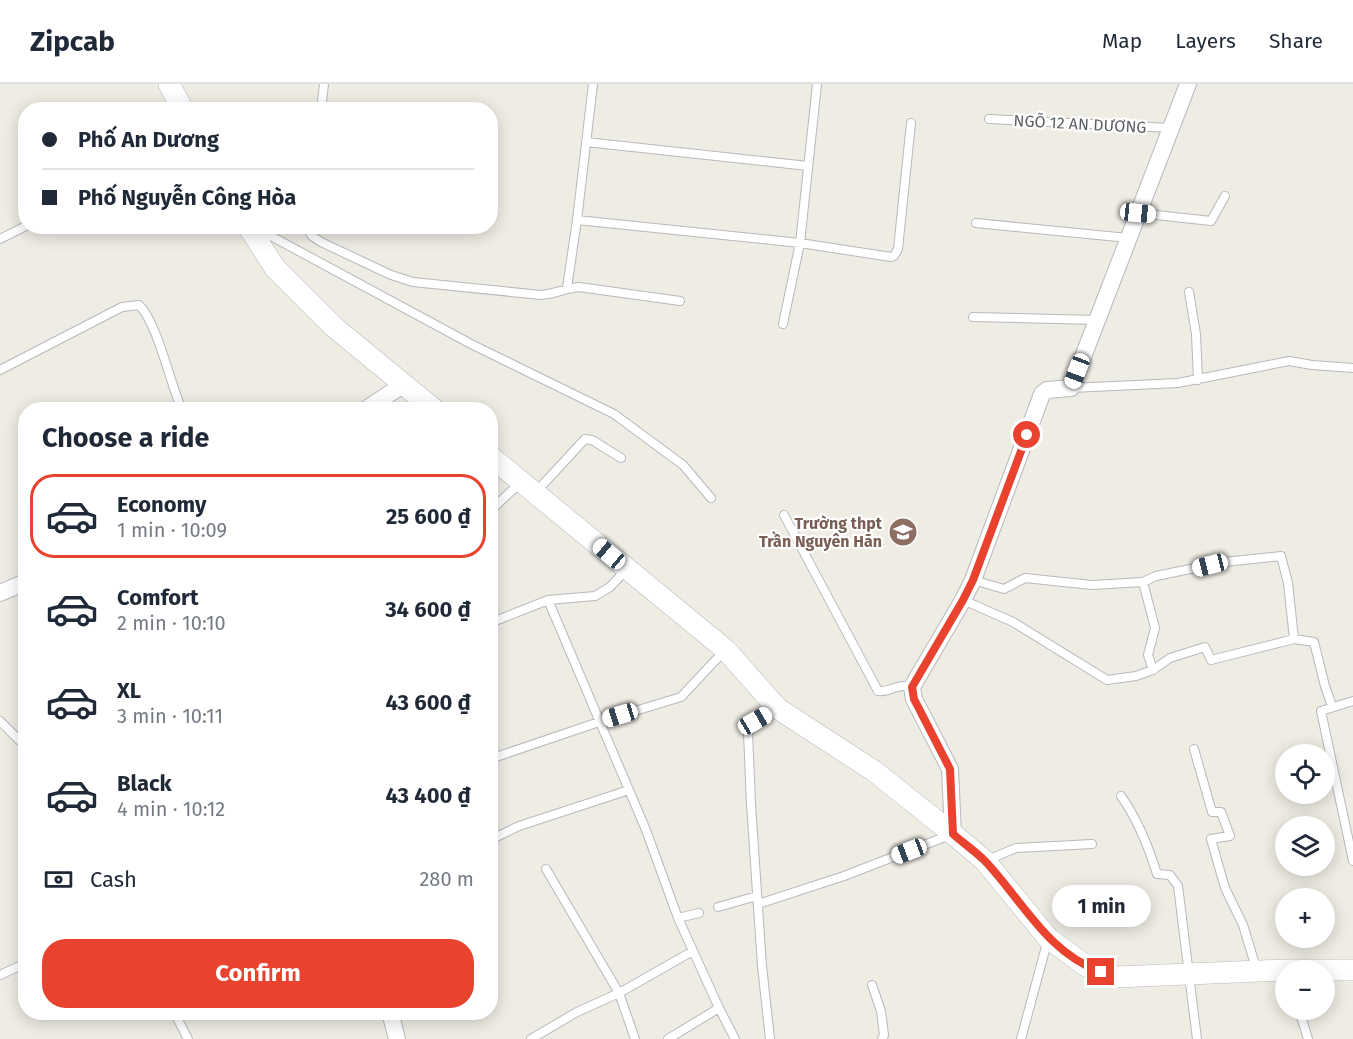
<!DOCTYPE html>
<html lang="en">
<head>
<meta charset="utf-8">
<style>
	body { margin:0; font-family:"Fira Sans",sans-serif; background:#f2f2f3; color:#1f2937; height:100vh; display:flex; flex-direction:column; font-size:22px; white-space:nowrap }
	* { box-sizing:border-box; margin:0 }
	p { font-size:20px; color:#747a83 }
	.icon { flex:none; width:33px; height:33px; fill:none; stroke:currentColor; stroke-width:2; stroke-linecap:round; stroke-linejoin:round }
	.map { position:relative; flex:1; overflow:hidden }
	.side { position:absolute; left:18px; top:318px; width:480px; height:618px; display:flex; flex-direction:column; background:#fff; border-radius:24px; box-shadow:0 3px 15px #0003 }
	.side>* { flex:none }
	.top-card { position:absolute; left:18px; top:18px; width:480px; height:132px; border-radius:24px; box-shadow:0 3px 15px #0003; display:grid; align-content:center; height:132px; padding:0 24px; background:#fff }
	.controls { position:absolute; left:1275px; top:660px; display:grid; gap:12px }
	.controls a { display:grid; place-items:center; width:60px; height:60px; border-radius:50%; background:#fff; box-shadow:0 3px 15px #0003; font-size:30px }
	.end { position:absolute; width:27px; height:27px; margin:-14px; border:8px solid #e9422e; background:#fff; box-shadow:0 0 0 3px #fff }
	.from { border-radius:50% }
	.bubble { position:absolute; height:42px; border-radius:21px; background:#fff; box-shadow:0 3px 15px #0003; font-size:20px; font-weight:700; line-height:42px; text-align:center }
	.car { position:absolute; width:18px; height:36px; margin:-18px -9px; border-radius:8px; box-shadow:0 0 4px 2px #0007; background:linear-gradient(#fff 24%,#345 0 40%,#fff 0 76%,#345 0 86%,#fff 0) }
	.top-card b { display:flex; align-items:center; gap:21px; height:57px; font-size:22px }
	.top-card b+b { border-top:2px solid #e0e1e3 }
	.top-card i { width:15px; height:15px; background:#1f2937 }
	ul { padding:0; list-style:none }
	li { display:flex; align-items:center; gap:18px; height:84px; margin:0 12px 9px; padding:0 12px; border:3px solid transparent; border-radius:24px }
	li div { flex:1 }
	li b { display:block; font-size:22px }
	li em { font-style:normal; font-weight:700 }
	li.current { border-color:#e9422e }
	li>.icon { width:54px; height:54px; stroke-width:1.5 }
	h2 { padding:0 24px; font-size:27px; line-height:72px }
	.pay { display:flex; align-items:center; gap:15px; height:66px; padding:0 24px; font-size:22px }
	.pay p { margin-inline-start:auto }
	.action { display:flex; gap:12px; margin-top:auto; padding:12px 24px }
	.action a { flex:1; height:69px; border-radius:24px; background:#e9422e; color:#fff; font-size:24px; font-weight:700; line-height:69px; text-align:center }
	header { display:flex; align-items:center; gap:36px; box-sizing:border-box; height:84px; padding:0 30px; background:#fff; border-bottom:2px solid #e0e1e3 }
	header strong { font-size:28px }
	nav { display:flex; gap:33px; margin-inline-start:auto; font-size:21px }
	.map>svg:first-child { display:block }
	.lines { fill:none; stroke-linecap:round; stroke-linejoin:round }
	.service-casing { stroke:#b6b9bd; stroke-width:10 }
	.minor-casing { stroke:#b6b9bd; stroke-width:18 }
	.tertiary-casing { stroke:#b6b9bd; stroke-width:22 }
	.service { stroke:#fff; stroke-width:8 }
	.minor { stroke:#fff; stroke-width:16 }
	.tertiary { stroke:#fff; stroke-width:21 }
	.route { stroke:#e9422e; stroke-width:8 }
	.labels { text-anchor:middle; dominant-baseline:central; stroke-width:4.5; stroke-linejoin:round; paint-order:stroke }
	.street-label { font-size:16px; fill:#5b5f64; stroke:#fff }
	.education-label { font-size:16px; font-weight:bold; fill:#785e54; stroke:#fff; text-anchor:end }
</style>
</head>
<body>
<header>
<strong>Zipcab</strong>
<nav><a>Map</a><a>Layers</a><a>Share</a></nav>
</header>
<div class="map">
<svg width="1353" height="955" viewBox="0 0 1353 955">
	<rect width="100%" height="100%" fill="#eeece3"/>
	<g class="lines">
		<!-- service casing -->
		<g class="service-casing">
			<path id="service" d="M321,26l3,-26
				M989,35l182,9
				M586,58l222,24
				M1138,129l73,8 14,-25
				M577,136l223,23 91,14 3,-1 4,-7 13,-126
				M976,139l152,15
				M306,142l6,10 9,6 70,33 22,7 128,13c14,-1 25,-7 38,-8l101,14
				M256,144l215,116 143,70 69,51 28,33
				M0,155l26,-13
				M567,204l10,-68 16,-136
				M1189,208l7,42 2,46
				M973,233l124,3
				M783,240l17,-81 17,-159
				M0,286l122,-63 17,-2c18,17 31,78 43,105
				M1071,304l107,-5 111,-22 23,4 41,3
				M536,408l49,-53 7,1 29,18
				M490,427l30,-28
				M784,431l94,176c13,2 16,-8 34,-4
				M627,485l-17,18 -15,9 -47,4 98,230 32,88 41,90 16,31
				M973,496l31,9 21,-11 67,7 51,-3
				M963,516l50,22 94,58 29,-4 17,-6 17,-12 35,-11 6,13 83,-21 20,3 11,44 7,20
				M490,539l58,-23
				M1153,586l-5,-15 7,-27 -12,-46 13,-6 68,-14 57,-6 7,27 6,56
				M1353,617l-32,10 32,150
				M0,637l26,26
				M1194,665l18,63h9l9,24 -19,3 14,49 18,37 14,46
				M490,675l109,-37 82,-25 44,-47
				M1121,712c17,24 27,49 36,78l13,1 8,11 19,153
				M490,756l29,-14 110,-36
				M985,777l31,-13 76,-4
				M546,785l73,124 16,46
				M758,820l86,-28 106,-41
				M718,823l39,-11
				M678,834l21,-5
				M0,891l24,-11
				M872,901l9,26 3,24 -2,4
				M1299,926l9,29
				M174,928l14,27
				M531,955l46,-27 42,-19 74,-42
				M668,955l51,-31
				M770,955l-8,-73 -11,-162 -3,-71 7,-12 21,-13
				M1021,955l27,-100"/>
		</g>
		<!-- minor casing -->
		<g class="minor-casing">
			<path id="minor" d="M365,326l39,-26
				M0,509l26,-11
				M953,750l-3,-65 -36,-70 -2,-12 51,-87 10,-20 69,-186 5,-4 24,-2 117,-304
				M390,928l7,27"/>
		</g>
		<!-- tertiary casing -->
		<g class="tertiary-casing">
			<path id="tertiary" d="M169,0l14,26
				M248,142l27,42 59,59 101,83
				M490,372l236,194 51,58 97,63 79,63 32,27 63,77 38,28 30,11 170,-7h67"/>
		</g>
		<!-- service -->
		<use href="#service" class="service"/>
		<!-- minor -->
		<use href="#minor" class="minor"/>
		<!-- tertiary -->
		<use href="#tertiary" class="tertiary"/>
	</g>
	<g class="lines">
		<!-- route -->
		<path class="route" d="M1027,351l-54,145 -10,20 -51,87 2,12 36,70 3,65c10,9 22,17 32,27 37,39 62,92 116,111"/>
	</g>
	<!-- icons -->
	<defs>
		<g id="school-disc" transform="scale(1.5)"><circle r="9.5" fill="#8d6e63" stroke="#fff"/><path d="M0-5L7-2L0 1L-7-2ZM-4 1L0 2.5L4 1V4Q0 6-4 4Z" fill="#fff"/></g>
	</defs>
	<g fill-rule="evenodd">
		<use href="#school-disc" x="903" y="448"/>
	</g>
	<g class="labels">
		<!-- street labels -->
		<g class="street-label">
			<text transform="translate(1080 40) rotate(3)">NGÕ 12 AN DƯƠNG</text>
		</g>
		<!-- education labels -->
		<g class="education-label">
			<text x="882" y="439">Trường thpt<tspan x="882" dy="18">Trần Nguyên Hãn</tspan></text>
		</g>
	</g>
</svg>
<div class="controls">
<a><svg class="icon" aria-label="locate" viewBox="0 0 24 24"><circle cx="12" cy="12" r="6"/><path d="M12 2v4M12 18v4M2 12h4M18 12h4"/></svg></a>
<a><svg class="icon" aria-label="layers" viewBox="0 0 24 24"><path d="M12 4l9 5-9 5-9-5zM3 14l9 5 9-5"/></svg></a>
<a>+</a>
<a>−</a>
</div>
<i class="end from" style="left:1027px;top:351px"></i>
<i class="end" style="left:1101px;top:888px"></i>
<div class="bubble" style="left:1052px;top:801px;width:99px">1 min</div>
<i class="car" style="left:1138px;top:129px;rotate:96deg"></i>
<i class="car" style="left:1077px;top:287px;rotate:201deg"></i>
<i class="car" style="left:609px;top:470px;rotate:310deg"></i>
<i class="car" style="left:1210px;top:481px;rotate:256deg"></i>
<i class="car" style="left:620px;top:631px;rotate:253deg"></i>
<i class="car" style="left:755px;top:637px;rotate:60deg"></i>
<i class="car" style="left:909px;top:767px;rotate:249deg"></i>
<div class="top-card">
<b><i class="from"></i>Phố An Dương</b>
<b><i></i>Phố Nguyễn Công Hòa</b>
</div>
<section class="side">
<h2>Choose a ride</h2>
<ul>
<li class="current"><svg class="icon" aria-label="car" viewBox="0 0 24 24"><path d="M5 17H2v-5l4-1 3-4h7l3 4 3 1v5h-3M9 17h6M6 11h13"/><circle cx="7" cy="17" r="2"/><circle cx="17" cy="17" r="2"/></svg><div><b>Economy</b><p>1 min · 10:09</p></div><em>25 600 ₫</em></li>
<li><svg class="icon" aria-label="car" viewBox="0 0 24 24"><path d="M5 17H2v-5l4-1 3-4h7l3 4 3 1v5h-3M9 17h6M6 11h13"/><circle cx="7" cy="17" r="2"/><circle cx="17" cy="17" r="2"/></svg><div><b>Comfort</b><p>2 min · 10:10</p></div><em>34 600 ₫</em></li>
<li><svg class="icon" aria-label="car" viewBox="0 0 24 24"><path d="M5 17H2v-5l4-1 3-4h7l3 4 3 1v5h-3M9 17h6M6 11h13"/><circle cx="7" cy="17" r="2"/><circle cx="17" cy="17" r="2"/></svg><div><b>XL</b><p>3 min · 10:11</p></div><em>43 600 ₫</em></li>
<li><svg class="icon" aria-label="car" viewBox="0 0 24 24"><path d="M5 17H2v-5l4-1 3-4h7l3 4 3 1v5h-3M9 17h6M6 11h13"/><circle cx="7" cy="17" r="2"/><circle cx="17" cy="17" r="2"/></svg><div><b>Black</b><p>4 min · 10:12</p></div><em>43 400 ₫</em></li>
</ul>
<div class="pay"><svg class="icon" aria-label="cash" viewBox="0 0 24 24"><path d="M3 7h18v10H3z"/><circle cx="12" cy="12" r="2"/></svg>Cash<p>280 m</p></div>
<div class="action"><a>Confirm</a></div>
</section>
</div>
</body>
</html>
